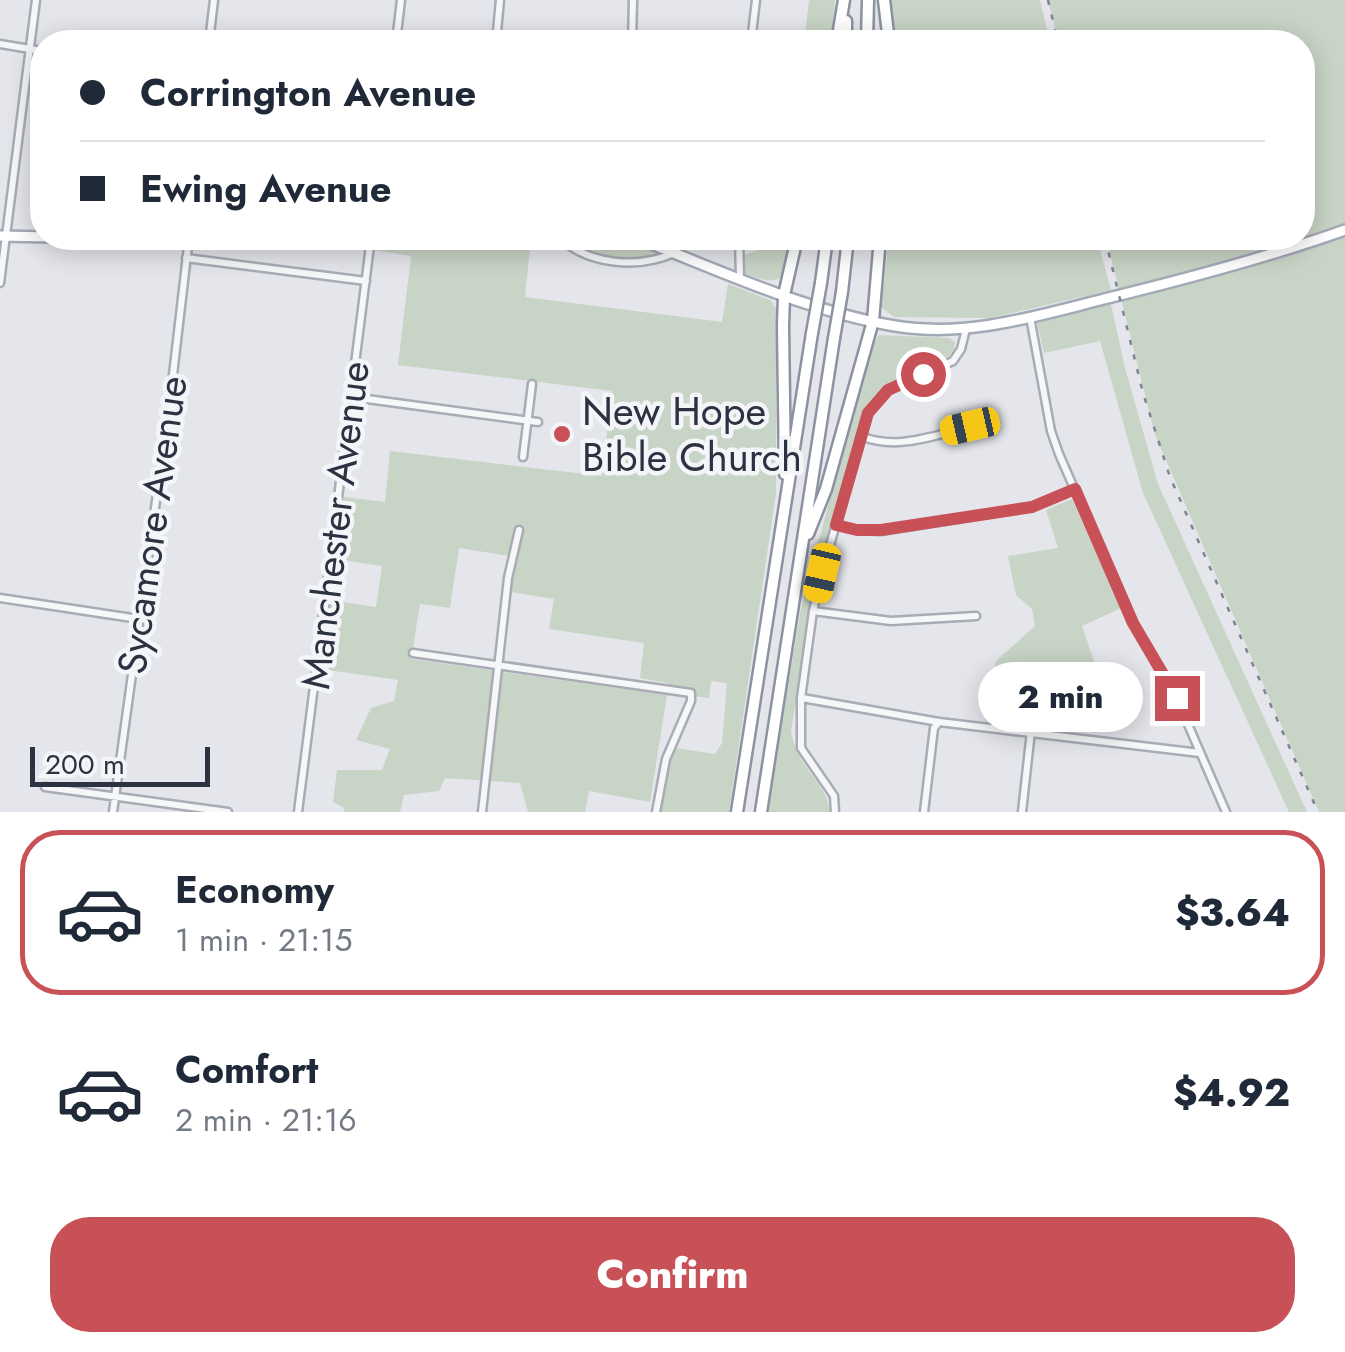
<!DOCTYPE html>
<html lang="en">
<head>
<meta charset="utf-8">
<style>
	body { margin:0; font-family:Jost,sans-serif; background:#f2f2f3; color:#1f2937; height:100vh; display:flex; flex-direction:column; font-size:38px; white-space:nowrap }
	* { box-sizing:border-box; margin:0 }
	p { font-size:32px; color:#747a83 }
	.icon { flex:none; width:55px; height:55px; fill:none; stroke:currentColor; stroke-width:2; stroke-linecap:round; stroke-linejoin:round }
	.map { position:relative; height:812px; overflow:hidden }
	.side { display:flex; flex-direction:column; background:#fff; flex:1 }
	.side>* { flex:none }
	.hud { position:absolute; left:30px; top:30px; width:1285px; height:220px; border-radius:40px; box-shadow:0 5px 25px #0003; display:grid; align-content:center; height:220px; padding:0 50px; background:#fff }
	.scale { position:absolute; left:30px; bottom:25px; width:180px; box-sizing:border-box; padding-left:10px; border:5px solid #2c3242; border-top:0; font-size:28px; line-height:35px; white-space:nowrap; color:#2c3242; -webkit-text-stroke:8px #f3f5f8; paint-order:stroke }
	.end { position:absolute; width:45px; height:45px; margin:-22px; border:12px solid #c85157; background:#fff; box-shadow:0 0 0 5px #fff }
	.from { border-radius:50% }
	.bubble { position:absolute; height:70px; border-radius:35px; background:#fff; box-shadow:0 5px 25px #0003; font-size:32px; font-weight:800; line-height:70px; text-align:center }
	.car { position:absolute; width:30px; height:60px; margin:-30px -15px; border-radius:12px; box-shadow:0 0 8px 2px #0007; background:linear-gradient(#f5c518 24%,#345 0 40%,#f5c518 0 76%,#345 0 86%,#f5c518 0) }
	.hud b { display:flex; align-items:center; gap:35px; height:95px; font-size:38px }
	.hud b+b { border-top:2px solid #e0e1e3 }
	.hud i { width:25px; height:25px; background:#1f2937 }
	ul { padding:18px 0 0; list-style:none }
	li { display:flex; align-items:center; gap:30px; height:165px; margin:0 20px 15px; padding:0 30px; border:5px solid transparent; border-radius:40px }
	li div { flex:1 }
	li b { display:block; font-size:38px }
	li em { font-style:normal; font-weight:800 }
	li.selected { border-color:#c85157 }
	li>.icon { width:90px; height:90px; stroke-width:1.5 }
	.primary-button { display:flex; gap:20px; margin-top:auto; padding:20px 50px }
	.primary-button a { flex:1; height:115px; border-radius:40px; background:#c85157; color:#fff; font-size:40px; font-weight:800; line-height:115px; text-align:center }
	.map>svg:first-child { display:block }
	.green { fill:#c8d4c5 }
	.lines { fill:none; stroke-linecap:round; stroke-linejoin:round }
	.minor-casing { stroke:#a9acb5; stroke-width:11 }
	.major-casing { stroke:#a4a9b6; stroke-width:14 }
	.highway-casing { stroke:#8c92a1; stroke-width:15 }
	.minor { stroke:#f6f7f9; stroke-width:6 }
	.major { stroke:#fff; stroke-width:9 }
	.highway { stroke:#fff; stroke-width:10 }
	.rail { stroke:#7e8494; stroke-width:2.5; stroke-dasharray:5 10; stroke-linecap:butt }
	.highway-bridge-casing { stroke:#8c92a1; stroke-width:15; stroke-linecap:butt }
	.highway-bridge { stroke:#fff; stroke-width:10 }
	.route { stroke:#c85157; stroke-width:12 }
	.poi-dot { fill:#c85157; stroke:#f3f5f8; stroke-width:4 }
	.labels { text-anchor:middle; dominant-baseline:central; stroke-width:9; stroke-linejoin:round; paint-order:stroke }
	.poi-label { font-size:40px; fill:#2c3242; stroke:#f3f5f8; text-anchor:start }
	.street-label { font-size:40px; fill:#2c3242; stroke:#f3f5f8 }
</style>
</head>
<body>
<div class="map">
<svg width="1345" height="812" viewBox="0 0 1345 812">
	<rect width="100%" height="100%" fill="#e4e6eb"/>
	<!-- green -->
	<path class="green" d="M809,0h26l-4,42h-27z
		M890,0h150l10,42h-154z
		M1048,0h297v812h-26l-164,-377 -49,-197h196v-196h-244z
		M375,238h156l-6,59 197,25 6,-38 42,16 6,8v185l-47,319h-69l9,-65 46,7 7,-11 5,-60 -16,-2 -2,17 -31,-4 -11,-11 -27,-5 4,-35 -95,-14 5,-30 -43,-7 6,-35 -58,-9 -9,60 -30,-4 -9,55 256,36 -17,107 -61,-11 -4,21h-57l-8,-29 -75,-5 -6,13 -35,4 -4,17h-56v-4l-11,-6 4,-32h45l8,-21 -34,-9 15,-32 23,-7 4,-21 -77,-11 8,-69 47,7 6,-41 -47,-7 9,-62 41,5 5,-51 212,25 10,-85 -214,-26 13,-109 -37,-6z
		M566,238h62l36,16c-33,9 -71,7 -98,-16z
		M784,238h8l-9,38c-13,9 -24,2 -39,-3v-18l39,-13z
		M889,238h208l14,52 -121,28 -96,-1 -13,-10z
		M1111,304l14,64 33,116 149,328h-18l-146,-319 -43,-152 -56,12 -7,-31z
		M879,335l70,3 6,4 -1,7 -6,8 -63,28 -22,26 -48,170 -24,150c7,40 34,48 39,81h-63l34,-204 68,-257z
		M1072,499l49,109 -39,18 23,67 -63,-8 -5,42 -52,-6 11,-60 39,-35 -3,-17 -16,-14 -8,-39 50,-8 -12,-38z"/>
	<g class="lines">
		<!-- minor casing -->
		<g class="minor-casing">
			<path id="minor" d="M209,42l5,-42
				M396,42l5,-42
				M496,42l4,-42
				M632,42l1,-42
				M751,42l5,-42
				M0,44l42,7
				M560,238c29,27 78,31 114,15
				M739,238l1,40
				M186,258l180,23
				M0,283l36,-283
				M1030,317l21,114 8,23 74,169 44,76 49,113
				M352,397l186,25
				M861,436c36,15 73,-1 109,-9
				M523,457l9,-73
				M836,525l21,5 24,1 151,-24 43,-18
				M0,598l139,21
				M813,611l78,10 85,-5
				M413,653l278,40v8l-25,58 -10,53
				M802,698l137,24 261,31
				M45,787l183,25
				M113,812l58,-420 18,-154
				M298,812l73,-574
				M482,812l26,-234 11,-48
				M835,812l-1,-16 -33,-48v-50l12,-87 9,-38 46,-160 20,-23 65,-29 8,-12 5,-20
				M924,812l10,-84 5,-6
				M1022,812l9,-81"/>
		</g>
		<!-- major casing -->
		<g class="major-casing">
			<path id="major" d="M0,236l102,2
				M637,238c83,33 170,73 258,88 72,12 141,-10 209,-27 82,-20 162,-41 241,-69"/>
		</g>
		<!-- highway casing -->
		<g class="highway-casing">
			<path id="highway" d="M884,0l5,42
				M837,42l7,-42
				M846,42v-21
				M867,42l1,-42
				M821,283l6,-45
				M842,292l6,-54
				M785,474l-2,-148 1,-31 13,-57
				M808,534l18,-45 47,-168 7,-83
				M737,812l75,-479
				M761,812l73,-474"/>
		</g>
		<!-- minor -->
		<use href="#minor" class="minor"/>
		<!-- major -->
		<use href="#major" class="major"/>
		<!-- highway -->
		<use href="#highway" class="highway"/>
		<!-- rail -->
		<path class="rail" d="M1048,0l10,42
			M1105,238l38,155 27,84 148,335"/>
		<!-- highway-bridge casing -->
		<g class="highway-bridge-casing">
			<path id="highway-bridge" d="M812,333l9,-50
				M834,338l8,-46"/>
		</g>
		<!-- highway-bridge -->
		<use href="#highway-bridge" class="highway-bridge"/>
	</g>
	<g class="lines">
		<!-- route -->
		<path class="route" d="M923,374l-35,16 -20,23 -32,112 21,5h24l151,-23 43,-18 58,134 44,75"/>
	</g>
	<!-- markers -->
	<circle class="poi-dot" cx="562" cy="434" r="10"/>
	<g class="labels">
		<!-- poi labels -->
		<g class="poi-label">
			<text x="582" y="411">New Hope<tspan x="582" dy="46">Bible Church</tspan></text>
		</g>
		<!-- street labels -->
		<g class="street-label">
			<text transform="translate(152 525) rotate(-82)">Sycamore Avenue</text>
			<text transform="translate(335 525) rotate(-83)">Manchester Avenue</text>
		</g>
	</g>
</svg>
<div class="scale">200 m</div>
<i class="end from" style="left:923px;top:374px"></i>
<i class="end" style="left:1177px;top:698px"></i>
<div class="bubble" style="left:978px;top:662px;width:165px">2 min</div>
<i class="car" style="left:970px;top:426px;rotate:257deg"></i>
<i class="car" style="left:822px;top:573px;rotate:193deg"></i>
<div class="hud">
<b><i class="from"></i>Corrington Avenue</b>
<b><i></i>Ewing Avenue</b>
</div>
</div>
<section class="side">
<ul>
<li class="selected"><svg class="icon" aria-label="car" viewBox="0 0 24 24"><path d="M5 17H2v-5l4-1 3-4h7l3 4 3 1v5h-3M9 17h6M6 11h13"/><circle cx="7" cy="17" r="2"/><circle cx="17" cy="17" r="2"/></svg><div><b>Economy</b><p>1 min · 21:15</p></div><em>$3.64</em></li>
<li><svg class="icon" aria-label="car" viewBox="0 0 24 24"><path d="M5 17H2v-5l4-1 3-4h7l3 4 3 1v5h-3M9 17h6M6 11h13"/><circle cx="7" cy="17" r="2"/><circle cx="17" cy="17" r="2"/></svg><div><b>Comfort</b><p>2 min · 21:16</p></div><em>$4.92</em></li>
</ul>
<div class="primary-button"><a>Confirm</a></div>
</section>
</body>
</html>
